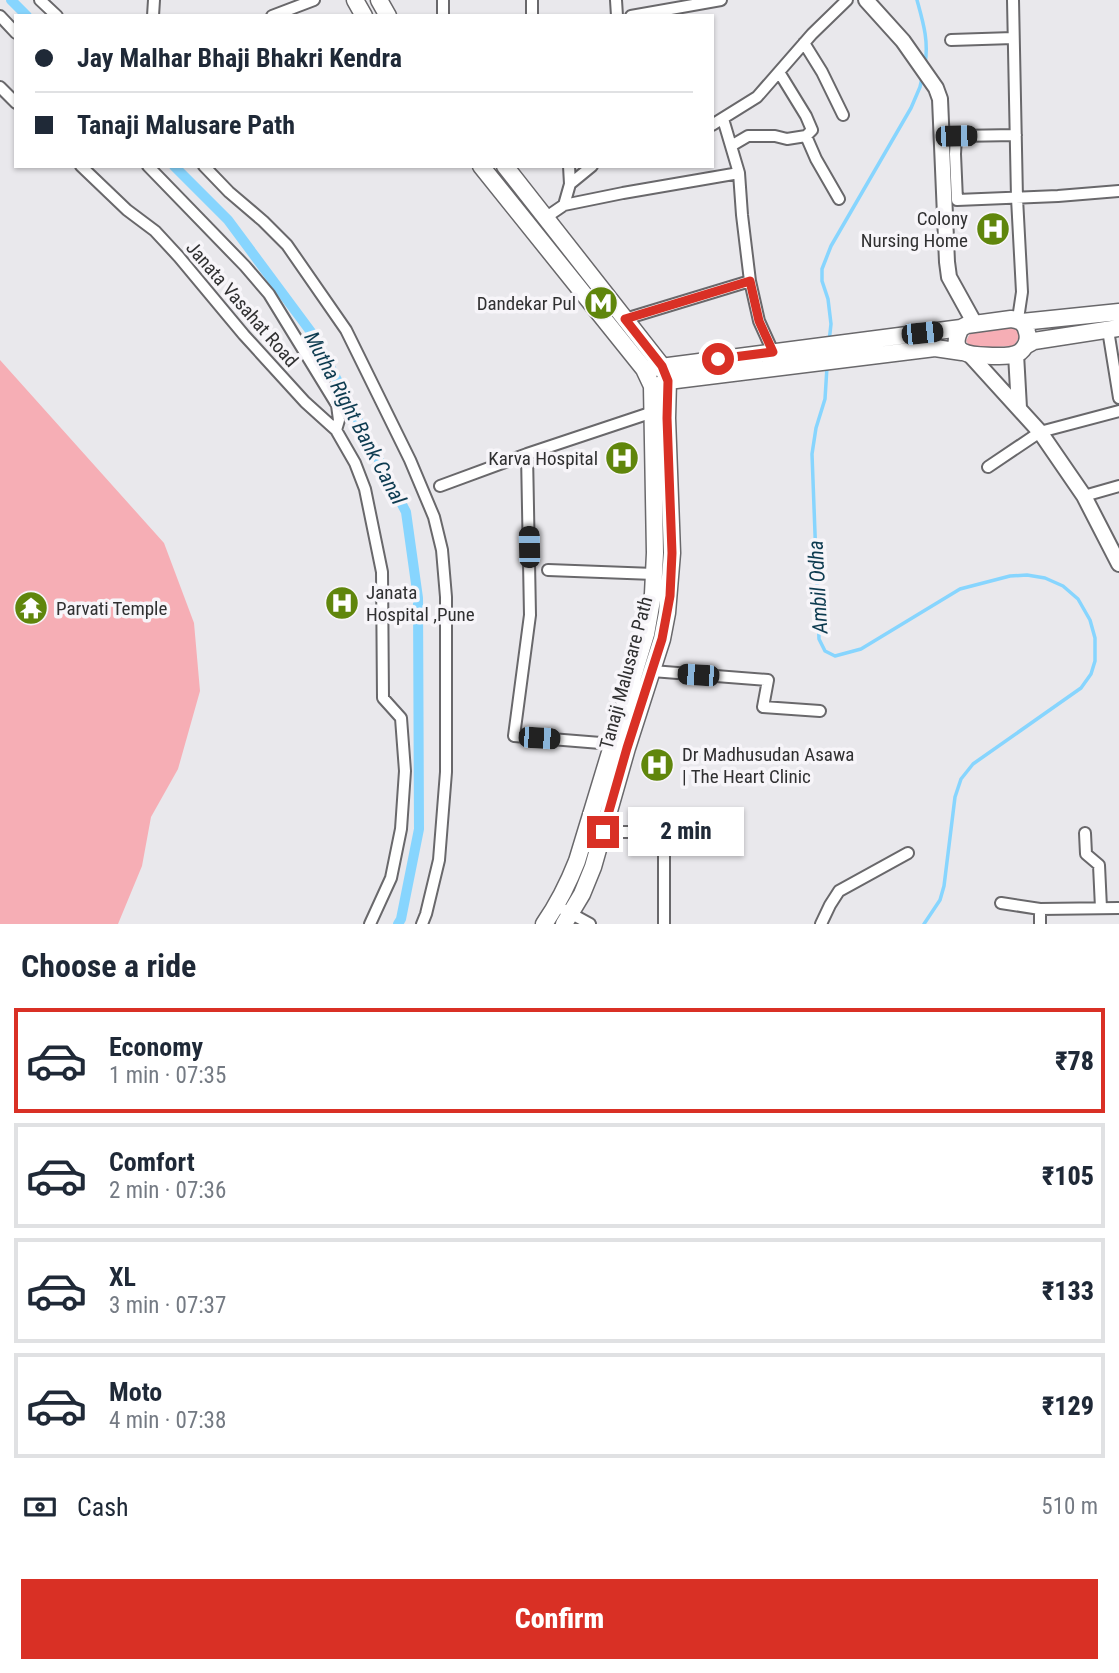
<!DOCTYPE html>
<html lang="en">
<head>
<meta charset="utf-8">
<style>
	body { margin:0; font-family:"Roboto Condensed",sans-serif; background:#f2f2f3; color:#1f2937; height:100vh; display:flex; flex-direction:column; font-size:26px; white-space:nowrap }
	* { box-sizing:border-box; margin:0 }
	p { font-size:23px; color:#747a83 }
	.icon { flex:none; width:38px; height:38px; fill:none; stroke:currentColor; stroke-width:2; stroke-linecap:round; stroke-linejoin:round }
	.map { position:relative; height:924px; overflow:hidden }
	.side { display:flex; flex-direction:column; background:#fff; flex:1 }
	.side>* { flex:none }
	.guide { position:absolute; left:14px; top:14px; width:700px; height:154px; border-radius:0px; box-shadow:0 2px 5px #0004; display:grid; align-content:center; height:154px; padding:0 21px; background:#fff }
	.end { position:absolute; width:32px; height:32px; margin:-16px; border:9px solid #d93025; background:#fff; box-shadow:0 0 0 4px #fff }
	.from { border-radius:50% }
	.bubble { position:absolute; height:49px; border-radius:0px; background:#fff; box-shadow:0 2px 5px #0004; font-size:23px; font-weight:800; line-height:49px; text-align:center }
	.car { position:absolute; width:21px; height:42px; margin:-21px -10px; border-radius:9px; box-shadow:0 0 5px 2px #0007; background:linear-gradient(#222 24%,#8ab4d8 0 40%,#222 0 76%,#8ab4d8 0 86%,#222 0) }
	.guide b { display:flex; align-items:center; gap:24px; height:66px; font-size:26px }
	.guide b+b { border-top:2px solid #e0e1e3 }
	.guide i { width:18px; height:18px; background:#1f2937 }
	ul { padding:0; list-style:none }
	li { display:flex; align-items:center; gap:21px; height:105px; margin:0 14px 10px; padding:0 7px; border:4px solid #e0e1e3; border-radius:0px }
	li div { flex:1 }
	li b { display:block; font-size:26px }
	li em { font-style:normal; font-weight:800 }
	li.current { border-color:#d93025 }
	li>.icon { width:63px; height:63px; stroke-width:1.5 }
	h2 { padding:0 21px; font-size:32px; line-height:84px }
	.pay { display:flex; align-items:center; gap:18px; height:77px; padding:0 21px; font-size:26px }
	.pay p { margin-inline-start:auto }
	.button { display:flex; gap:14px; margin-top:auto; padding:14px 21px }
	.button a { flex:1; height:80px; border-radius:0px; background:#d93025; color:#fff; font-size:28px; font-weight:800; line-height:80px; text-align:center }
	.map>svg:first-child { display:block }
	.green { fill:#f6aeb5 }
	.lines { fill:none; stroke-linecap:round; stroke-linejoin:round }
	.stream { stroke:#87d5fe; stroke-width:3.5 }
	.canal { stroke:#87d5fe; stroke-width:10 }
	.street-casing { stroke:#69686b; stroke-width:14 }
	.secondary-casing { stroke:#69686b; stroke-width:18 }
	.primary-casing { stroke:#69686b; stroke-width:19 }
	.street { stroke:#fff; stroke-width:10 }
	.secondary { stroke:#fff; stroke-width:14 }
	.primary { stroke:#fff; stroke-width:16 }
	.route { stroke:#d93025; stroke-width:9 }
	.labels { text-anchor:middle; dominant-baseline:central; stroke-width:7; stroke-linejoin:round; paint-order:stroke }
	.poi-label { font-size:19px; fill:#303031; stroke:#f7f5f9; text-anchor:end }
	.street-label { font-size:19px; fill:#303031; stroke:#f7f5f9 }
	.water-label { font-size:21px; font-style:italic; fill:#0d3b50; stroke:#f7f5f9 }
</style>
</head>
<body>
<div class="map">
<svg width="1119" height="924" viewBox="0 0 1119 924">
	<rect width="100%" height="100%" fill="#e9e8ec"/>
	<!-- green -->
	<path class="green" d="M1014,327l3,2 2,8 -5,9 -40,2 -4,-1 -4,-6 3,-6 4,-3z
		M0,360l164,183 30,80 6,68 -22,78 -27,48 -9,49 -24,58h-118z"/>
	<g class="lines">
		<!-- stream -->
		<path class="stream" d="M917,0c6,22 12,41 8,64
			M829,342l2,-18 -3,-25 -6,-18v-12l9,-23 80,-138 9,-21 2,-9
			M827,367l-2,32 -9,29 -4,26 7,185 6,12 10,5 26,-7 99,-60 50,-13 17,-1 18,3 18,8 15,13 12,21 5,18v23l-4,13 -10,14 -108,76 -12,15 -6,18 -11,89 -4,14 -16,24"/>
		<!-- canal -->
		<path class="canal" d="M11,0l16,16
			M174,166l54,54 86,116 92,176 12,86 1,231 -18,90 -3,5"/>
		<!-- street casing -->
		<g class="street-casing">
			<path id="street" d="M40,0l17,16
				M443,0v16
				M532,0v16
				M616,0l1,16
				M1013,0l4,198 5,94 -4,27
				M0,16l16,17
				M153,16l1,-16
				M272,16l42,-16
				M631,16l90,-16
				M951,40l62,-2
				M804,43l18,29 21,43
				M779,72l27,44 6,14 -6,6
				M0,87l16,16
				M723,119l16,54 3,42 8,66 9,40 14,31
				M712,125l45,-28 55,-63 35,-34
				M1016,135l-60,1 -1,18 2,46 101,-4 61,-5
				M731,146l17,-10h27l12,3 19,-3 10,23 23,40
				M81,166l46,44 28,21 24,26 65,78 61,67 31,28 19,33 10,26 17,83 1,126 18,20 4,53 -4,58 -10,49 -21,46
				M148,166l97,100 24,28 68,111 2,15 -3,10
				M204,166l25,26 34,29 24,24 59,85 64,130 24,57 8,33 4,47v175l-7,88 -13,54 -4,10
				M569,166l1,18
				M564,205l6,-21 22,-18
				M545,218l19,-13 59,-12 116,-20
				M625,319l125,-38
				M1108,330l11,68
				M527,454l3,161 -16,121 99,8
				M988,467l52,-35 79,-21
				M440,486l87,-32 126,-42
				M1084,496l35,-10
				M548,570l106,4
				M652,671l116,9 -5,27 57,4
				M603,832h53l5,1 3,4v87
				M1085,833l1,21 13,11 2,43
				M1001,903l39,6 79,-1
				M557,906l33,18
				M1040,909v15
				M821,924l9,-19 9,-14 69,-38"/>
		</g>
		<!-- secondary casing -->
		<g class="secondary-casing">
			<path id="secondary" d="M866,0l37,41 33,47 4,11 7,163 2,15 26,47
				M1016,354l3,54
				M970,355l70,77 44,64 35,68"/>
		</g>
		<!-- primary casing -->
		<g class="primary-casing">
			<path id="primary" d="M355,0l9,16
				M379,0l9,16
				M481,166l163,203 8,17 3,167 -2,41 -7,40 -69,227c-9,23 -19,43 -33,63
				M505,166l157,200 6,15 -1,37 4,107 1,28 -5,60 -5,26 -35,109 -34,119 -11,27 -18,30
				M1011,319c9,1 14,4 16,13 2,7 -1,15 -7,20 -8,5 -19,4 -28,4 -19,-1 -46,0 -31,-28l6,-3z
				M1022,322l97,-10
				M1025,346l9,-5 85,-13
				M653,368l308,-40
				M661,384l7,-3 267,-33 27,4"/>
		</g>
		<!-- street -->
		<use href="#street" class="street"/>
		<!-- secondary -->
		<use href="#secondary" class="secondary"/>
		<!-- primary -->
		<use href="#primary" class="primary"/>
	</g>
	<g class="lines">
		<!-- route -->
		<path class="route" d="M603,832l24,-84 35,-109 8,-43 2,-43 -5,-135 1,-37 -6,-15 -37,-47 125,-38 9,40 14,31 -55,7"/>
	</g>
	<!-- icons -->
	<defs>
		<g id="hospital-disc" transform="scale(1.75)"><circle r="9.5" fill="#60860c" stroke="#f7f5f9"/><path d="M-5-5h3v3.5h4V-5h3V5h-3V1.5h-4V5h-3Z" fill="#fff"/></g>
		<g id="metro-disc" transform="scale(1.75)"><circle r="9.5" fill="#60860c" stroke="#f7f5f9"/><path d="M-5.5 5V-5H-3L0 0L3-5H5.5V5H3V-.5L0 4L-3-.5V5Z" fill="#fff"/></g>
		<g id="temple-disc" transform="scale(1.75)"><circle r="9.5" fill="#60860c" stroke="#f7f5f9"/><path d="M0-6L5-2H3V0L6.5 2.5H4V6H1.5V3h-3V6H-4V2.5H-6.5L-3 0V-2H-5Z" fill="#fff"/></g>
	</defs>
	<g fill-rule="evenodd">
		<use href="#hospital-disc" x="993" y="229"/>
		<use href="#metro-disc" x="601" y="303"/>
		<use href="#hospital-disc" x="622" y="458"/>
		<use href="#hospital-disc" x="342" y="603"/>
		<use href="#temple-disc" x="31" y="608"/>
		<use href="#hospital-disc" x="657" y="765"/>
	</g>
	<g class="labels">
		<!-- poi labels -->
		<g class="poi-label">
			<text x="968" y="218">Colony<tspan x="968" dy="22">Nursing Home</tspan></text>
			<text x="576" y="303">Dandekar Pul</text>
			<text x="598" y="458">Karva Hospital</text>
			<text x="366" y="592" text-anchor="start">Janata<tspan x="366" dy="22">Hospital ,Pune</tspan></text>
			<text x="56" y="608" text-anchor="start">Parvati Temple</text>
			<text x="682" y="754" text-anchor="start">Dr Madhusudan Asawa<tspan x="682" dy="22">| The Heart Clinic</tspan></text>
		</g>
		<!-- street labels -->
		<g class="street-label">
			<text transform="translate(242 304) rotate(49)">Janata Vasahat Road</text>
			<text transform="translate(626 673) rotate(-75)">Tanaji Malusare Path</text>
		</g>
		<!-- water labels -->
		<g class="water-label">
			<text transform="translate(355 418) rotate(62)">Mutha Right Bank Canal</text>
			<text transform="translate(818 587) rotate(-93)">Ambil Odha</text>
		</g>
	</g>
</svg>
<i class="end from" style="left:718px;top:359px"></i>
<i class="end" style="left:603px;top:832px"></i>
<div class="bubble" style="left:628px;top:807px;width:116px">2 min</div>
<i class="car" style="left:956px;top:136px;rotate:89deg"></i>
<i class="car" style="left:922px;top:333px;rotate:84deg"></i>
<i class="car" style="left:529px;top:547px;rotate:359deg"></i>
<i class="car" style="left:698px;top:675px;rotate:274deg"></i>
<i class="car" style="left:539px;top:738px;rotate:94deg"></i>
<div class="guide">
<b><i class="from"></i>Jay Malhar Bhaji Bhakri Kendra</b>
<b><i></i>Tanaji Malusare Path</b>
</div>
</div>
<section class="side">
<h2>Choose a ride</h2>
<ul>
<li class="current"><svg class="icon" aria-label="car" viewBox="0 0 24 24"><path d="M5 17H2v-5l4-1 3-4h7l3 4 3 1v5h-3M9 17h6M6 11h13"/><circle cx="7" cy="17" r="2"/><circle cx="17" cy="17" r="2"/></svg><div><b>Economy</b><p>1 min · 07:35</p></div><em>₹78</em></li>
<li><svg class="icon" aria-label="car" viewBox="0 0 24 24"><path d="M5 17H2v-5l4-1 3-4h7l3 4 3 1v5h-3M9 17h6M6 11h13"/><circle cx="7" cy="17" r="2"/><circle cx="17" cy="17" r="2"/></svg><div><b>Comfort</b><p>2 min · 07:36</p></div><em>₹105</em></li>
<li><svg class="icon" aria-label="car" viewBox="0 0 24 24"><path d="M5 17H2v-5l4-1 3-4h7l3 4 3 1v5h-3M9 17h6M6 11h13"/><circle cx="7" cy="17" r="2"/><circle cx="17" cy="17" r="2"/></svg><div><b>XL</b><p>3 min · 07:37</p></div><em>₹133</em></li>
<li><svg class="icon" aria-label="car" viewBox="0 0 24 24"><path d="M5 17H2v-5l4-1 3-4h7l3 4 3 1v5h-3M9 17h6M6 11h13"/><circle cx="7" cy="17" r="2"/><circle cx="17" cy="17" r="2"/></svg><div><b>Moto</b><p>4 min · 07:38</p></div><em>₹129</em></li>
</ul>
<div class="pay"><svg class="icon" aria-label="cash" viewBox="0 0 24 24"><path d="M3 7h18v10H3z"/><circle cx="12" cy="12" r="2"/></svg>Cash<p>510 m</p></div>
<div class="button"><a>Confirm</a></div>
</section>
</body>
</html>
